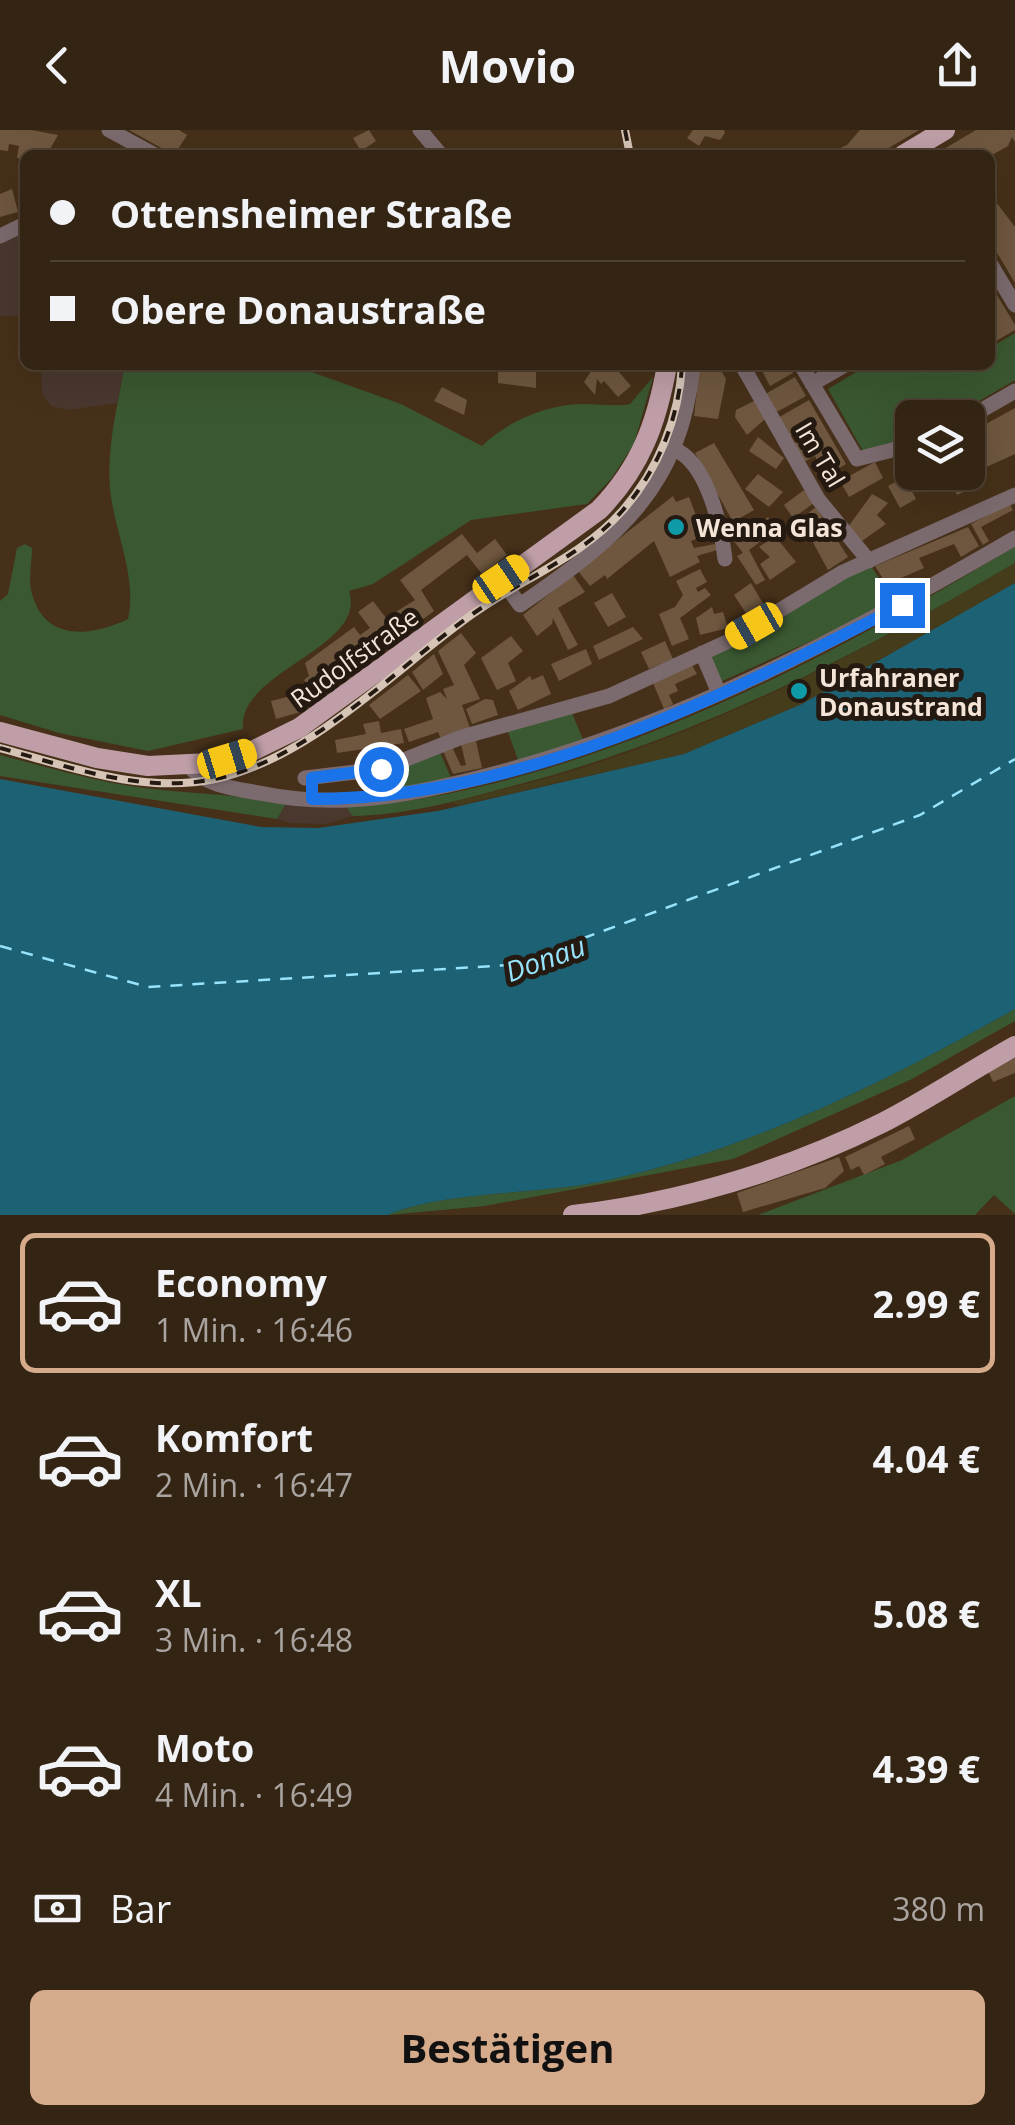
<!DOCTYPE html>
<html lang="de">
<head>
<meta charset="utf-8">
<style>
	body { margin:0; font-family:"Open Sans",sans-serif; background:#3c2c1c; color:#f1f3f6; height:100vh; display:flex; flex-direction:column; font-size:38px; white-space:nowrap }
	* { box-sizing:border-box; margin:0 }
	p { font-size:32px; color:#a9a4a0 }
	.icon { flex:none; width:55px; height:55px; fill:none; stroke:currentColor; stroke-width:2; stroke-linecap:round; stroke-linejoin:round }
	.map { position:relative; height:1085px; overflow:hidden }
	.panel { display:flex; flex-direction:column; background:#342413; flex:1 }
	.panel>* { flex:none }
	.guide { position:absolute; left:20px; top:20px; width:975px; height:220px; border-radius:15px; box-shadow:0 10px 40px #0002,0 0 0 2px #4e4133; display:grid; align-content:center; height:220px; padding:0 30px; background:#342413 }
	.fabs { position:absolute; left:895px; top:270px; display:grid; gap:20px }
	.fabs a { display:grid; place-items:center; width:90px; height:90px; border-radius:15px; background:#342413; box-shadow:0 10px 40px #0002,0 0 0 2px #4e4133; font-size:50px }
	.end { position:absolute; width:45px; height:45px; margin:-22px; border:12px solid #1a73e8; background:#fff; box-shadow:0 0 0 5px #fff }
	.from { border-radius:50% }
	.car { position:absolute; width:30px; height:60px; margin:-30px -15px; border-radius:12px; box-shadow:0 0 8px 2px #0007; background:linear-gradient(#f5c518 24%,#345 0 40%,#f5c518 0 76%,#345 0 86%,#f5c518 0) }
	.guide b { display:flex; align-items:center; gap:35px; height:95px; font-size:38px }
	.guide b+b { border-top:2px solid #4e4133 }
	.guide i { width:25px; height:25px; background:#f1f3f6 }
	ul { padding:18px 0 0; list-style:none }
	li { display:flex; align-items:center; gap:30px; height:140px; margin:0 20px 15px; padding:0 10px; border:5px solid transparent; border-radius:15px }
	li div { flex:1 }
	li b { display:block; font-size:38px }
	li em { font-style:normal; font-weight:700 }
	li.current { border-color:#d6ab8b }
	li>.icon { width:90px; height:90px; stroke-width:1.5 }
	.pay { display:flex; align-items:center; gap:25px; height:110px; padding:0 30px; font-size:38px }
	.pay p { margin-inline-start:auto }
	.cta { display:flex; gap:20px; margin-top:auto; padding:20px 30px }
	.cta a { flex:1; height:115px; border-radius:15px; background:#d6ab8b; color:#111; font-size:40px; font-weight:700; line-height:115px; text-align:center }
	header { display:flex; justify-content:space-between; align-items:center; height:130px; padding:0 30px; background:#342413; font-size:45px; font-weight:700 }
	.map>svg:first-child { display:block }
	.commercial { fill:#4a382f }
	.green { fill:#3a5831 }
	.sand { fill:#453c1c }
	.water { fill:#1c6274 }
	.lines { fill:none; stroke-linecap:round; stroke-linejoin:round }
	.ferry { stroke:#97e3fc; stroke-width:2.5; stroke-dasharray:12 10; stroke-linecap:butt }
	.building { fill:#6f573f }
	.minor { stroke:#7b6a6e; stroke-width:15 }
	.major { stroke:#bf9ea7; stroke-width:20 }
	.rail-casing { stroke:#d6c5b7; stroke-width:8 }
	.rail { stroke:#241a11; stroke-width:4; stroke-dasharray:11; stroke-linecap:butt }
	.route { stroke:#1a73e8; stroke-width:12 }
	.culture-dot { fill:#0f9aa8; stroke:#241a11; stroke-width:4 }
	.labels { text-anchor:middle; dominant-baseline:central; stroke-width:10; stroke-linejoin:round; paint-order:stroke }
	.street-label { font-size:25px; fill:#f4e5d8; stroke:#241a11 }
	.poi-label { font-size:25px; font-weight:bold; fill:#f4e5d8; stroke:#241a11; text-anchor:start }
	.water-label { font-size:28px; font-style:italic; fill:#97e3fc; stroke:#241a11 }
</style>
</head>
<body>
<header><svg class="icon" aria-label="back" viewBox="0 0 24 24"><path d="M15 5l-7 7 7 7"/></svg>Movio<svg class="icon" aria-label="share" viewBox="0 0 24 24"><path d="M12 15V3M7 8l5-5 5 5M5 13v7h14v-7"/></svg></header>
<div class="map">
<svg width="1015" height="1085" viewBox="0 0 1015 1085">
	<rect width="100%" height="100%" fill="#463019"/>
	<!-- commercial -->
	<path class="commercial" d="M25,98v88h-25v-76z
		M41,235h84l-8,38 -49,7 -17,-4 -9,-13z
		M286,674l61,3 5,9 -26,8 -36,-1 -13,-4z"/>
	<!-- green -->
	<path class="green" d="M1015,203v47l-63,37 -40,1v20l-49,13 -35,-62 40,-24h83l3,4 36,-4v-17z
		M125,235h167l109,39 81,42c24,-24 65,-42 101,-42 17,0 31,3 47,0l23,-27 -19,67 -23,35 -24,25 -116,16 -98,64 -24,7c19,57 -112,80 -106,138l-95,22 -89,-18 -59,-18v-114l8,-7 9,-46 8,-4 7,4c0,16 -5,33 1,49 14,45 60,39 95,22 9,-39 -11,-82 -17,-122 -6,-44 6,-89 14,-132z
		M1015,416v17c-160,94 -326,178 -506,224 -51,14 -103,28 -157,29l-5,-9c224,-14 479,-145 668,-261z
		M870,435l22,32 -3,9 -169,76 -10,-21 2,-7z
		M572,583l12,29 -66,18 -11,-31z
		M440,622l11,26 -73,15 -3,-17z
		M0,625c43,11 86,24 130,31 53,8 103,7 156,18l-9,15 -277,-43z
		M1015,879v12l-105,59 -177,79 -248,47 -97,9c50,-23 151,-21 211,-33 150,-31 284,-99 416,-173z
		M1015,966v118l-21,-19 -19,20h-217l144,-55z"/>
	<!-- sand -->
	<path class="sand" d="M1015,433v20l-213,121 -118,50 -224,51 -9,-2c48,-13 99,-24 146,-40 147,-48 285,-122 418,-200z"/>
	<!-- water -->
	<path class="water" d="M1015,453v426c-132,74 -266,142 -416,173 -60,12 -161,10 -211,33h-388v-436l261,48 57,1 120,-17 246,-57 118,-50z"/>
	<g class="lines">
		<!-- ferry -->
		<path class="ferry" d="M0,816l148,41 362,-22 410,-150 95,-56"/>
	</g>
	<!-- building -->
	<path class="building" d="M0,0h31l27,5 -9,16 -24,4v5l-8,-2 2,-12 -10,-2 -1,7 -8,-1z
		M129,0h50l8,5 -9,14 10,6h-14z
		M369,0l7,11 -15,10 -8,-13z
		M693,0h31l1,3 -5,7 -15,-4 -6,10 -12,-8z
		M860,0h59l-42,25h-52l22,-10z
		M976,0h39v12l-3,-5 -4,9 -18,10 -56,-1z
		M990,55l6,17 19,25v56l-25,-42z
		M12,59l6,23 -18,5v-23z
		M994,160l21,35v5l-19,11 -6,-9v-39z
		M526,235l10,2v21l-38,-5v-16z
		M595,235h18l18,21 -13,11 -14,-16 -3,3 -4,-5 -2,16 -11,-13z
		M700,235h18l8,14 -8,40 -24,-3z
		M759,235h29l5,8 -23,13z
		M795,247l11,19 -33,18 -11,-18z
		M442,257l25,13 -3,15 -30,-14z
		M809,270l37,64 -22,13 -9,-21 -13,7 -11,-19 14,-4 -2,-4 9,-6 -3,-5 -22,13 -11,-19z
		M754,271l11,18 -18,16 -12,-18 1,-7z
		M1015,278v46l-57,26 2,4 10,-4 3,7 -16,8 -6,-14 -17,6 -4,-15h38v-23l12,-5 4,9 3,-2 -10,-22z
		M758,307l26,21 -8,11 -27,-18z
		M714,313l40,67 -21,12 -38,-69z
		M912,325v15l-17,2 -2,-13z
		M875,332l8,16 -34,19 -9,-16z
		M758,344l25,18 -14,15 -24,-18z
		M905,347l11,22 -16,9 -12,-22z
		M804,360l10,13 -21,15 -9,-13z
		M872,364l16,9 -11,12 9,9 -24,17 -14,-14z
		M673,366l3,6 13,-5 15,39 -13,5 3,7 21,-4 2,6 -20,6 3,6 -30,15 -16,-36 -47,38 -2,-4 -15,11 -12,-15z
		M1009,373l4,7 -32,17 8,14 -6,4 -12,-21z
		M816,377l32,50 -20,13 -18,-33 -15,-14z
		M768,387l9,12 -28,21 16,30 -9,5 -19,-29 6,-3 -10,-13z
		M968,397l11,19 -18,11 -7,-13 -35,14 5,10 -30,13 8,11 -8,4 -19,-30z
		M462,404l15,19 18,-14 12,16 -25,19 -15,-19 -46,35 13,21 -112,82 -3,-4 -6,4 -9,-13 5,-4 -4,-13 49,-36 6,8 10,-7 -12,-16 15,-11 13,17 29,-18 -15,-20z
		M775,406l21,26 -26,18 -10,-16 10,-7 -11,-10z
		M700,439l7,13 -11,6 2,4 7,-4 6,7 -31,23 9,21 -17,7 -13,-32 16,-7 8,-12 -7,-14z
		M573,445l12,17 -27,16 20,37 -10,5 -15,-32 -1,6 -15,12 -14,-21z
		M751,453l13,22 -17,10 -13,-20z
		M612,463l14,24 -18,10 -14,-24z
		M712,477l2,7 9,-2 5,16 -28,7 -4,-17z
		M633,497l10,12 -44,21 -6,-14z
		M461,503l15,20 -12,12 16,34 -18,6 8,23 -29,11 -3,-7 -29,10 -5,-13 29,-10 -7,-21 14,-6 7,7 -4,-10 11,-4 -16,-34z
		M511,506l12,15 -15,12 8,18 -19,9 -16,-32z
		M665,511l8,18 -24,10 -8,-17z
		M586,519l6,15 -33,17 -8,-17z
		M434,524l9,20 -20,16 -11,-18z
		M692,535l5,9 -22,10 3,7 -9,4 4,9 -9,5 -11,-26z
		M408,545l13,16 -41,28 -11,-14z
		M543,545l8,19 -33,16 -9,-19 21,-15 2,4z
		M299,564l5,17 -28,8 -5,-18z
		M485,569l8,1 5,15 -26,9 -6,-15z
		M379,591l2,12 20,-4 3,14 -67,10 -2,-13 31,-6 -3,-10z
		M475,607l7,31 -29,6 -10,-23 9,-4 9,19 5,-1 -6,-25z
		M1015,928v15l-22,9 -6,-13z
		M909,996l6,13 -34,18 4,7 -21,11 -5,-9 -8,4 -6,-13z
		M839,1027l5,14 -19,17 -82,24 -6,-19z"/>
	<g class="lines">
		<!-- minor -->
		<path class="minor" d="M109,0l46,25
			M420,0l21,25
			M0,106l25,-12
			M990,133l25,42
			M742,235l76,134 51,62
			M801,235l56,94 55,-14
			M812,254l33,-19
			M968,288l47,-27
			M674,319c34,14 47,78 51,110
			M501,449l19,26c96,-66 161,-116 173,-240
			M702,523l17,40
			M188,635c17,22 51,24 77,29 78,16 157,-1 232,-21 185,-49 353,-139 518,-235
			M305,648l76,-9 81,-32 147,-41 120,-55 114,-69 172,-77"/>
		<!-- major -->
		<path class="major" d="M903,25l42,-25
			M0,602l97,26 51,8 62,-3 40,-11 49,-24 300,-218c42,-43 58,-88 68,-145
			M573,1085c109,-13 210,-43 309,-92 45,-23 88,-52 133,-77"/>
		<!-- rail casing -->
		<g class="rail-casing">
			<path id="rail" d="M625,0l5,25
				M0,618c70,19 142,46 215,31 99,-22 179,-110 259,-166 50,-35 109,-57 149,-103 35,-40 56,-92 59,-145"/>
		</g>
		<!-- rail -->
		<use href="#rail" class="rail"/>
	</g>
	<g class="lines">
		<!-- route -->
		<path class="route" d="M381,639l-69,9v21c210,0 406,-100 590,-194"/>
	</g>
	<!-- markers -->
	<g class="culture-dot">
		<circle cx="676" cy="397" r="10"/>
		<circle cx="799" cy="561" r="10"/>
	</g>
	<g class="labels">
		<!-- street labels -->
		<g class="street-label">
			<text transform="translate(821 324) rotate(59)">Im Tal</text>
			<text transform="translate(354 527) rotate(-36)">Rudolfstraße</text>
		</g>
		<!-- poi labels -->
		<g class="poi-label">
			<text x="696" y="397">Wenna Glas</text>
			<text x="819" y="547">Urfahraner<tspan x="819" dy="29">Donaustrand</tspan></text>
		</g>
		<!-- water labels -->
		<g class="water-label">
			<text transform="translate(545 828) rotate(-20)">Donau</text>
		</g>
	</g>
</svg>
<div class="fabs">
<a><svg class="icon" aria-label="layers" viewBox="0 0 24 24"><path d="M12 4l9 5-9 5-9-5zM3 14l9 5 9-5"/></svg></a>
</div>
<i class="end from" style="left:381px;top:639px"></i>
<i class="end" style="left:902px;top:475px"></i>
<i class="car" style="left:501px;top:449px;rotate:56deg"></i>
<i class="car" style="left:754px;top:496px;rotate:240deg"></i>
<i class="car" style="left:227px;top:629px;rotate:73deg"></i>
<div class="guide">
<b><i class="from"></i>Ottensheimer Straße</b>
<b><i></i>Obere Donaustraße</b>
</div>
</div>
<section class="panel">
<ul>
<li class="current"><svg class="icon" aria-label="car" viewBox="0 0 24 24"><path d="M5 17H2v-5l4-1 3-4h7l3 4 3 1v5h-3M9 17h6M6 11h13"/><circle cx="7" cy="17" r="2"/><circle cx="17" cy="17" r="2"/></svg><div><b>Economy</b><p>1 Min. · 16:46</p></div><em>2.99 €</em></li>
<li><svg class="icon" aria-label="car" viewBox="0 0 24 24"><path d="M5 17H2v-5l4-1 3-4h7l3 4 3 1v5h-3M9 17h6M6 11h13"/><circle cx="7" cy="17" r="2"/><circle cx="17" cy="17" r="2"/></svg><div><b>Komfort</b><p>2 Min. · 16:47</p></div><em>4.04 €</em></li>
<li><svg class="icon" aria-label="car" viewBox="0 0 24 24"><path d="M5 17H2v-5l4-1 3-4h7l3 4 3 1v5h-3M9 17h6M6 11h13"/><circle cx="7" cy="17" r="2"/><circle cx="17" cy="17" r="2"/></svg><div><b>XL</b><p>3 Min. · 16:48</p></div><em>5.08 €</em></li>
<li><svg class="icon" aria-label="car" viewBox="0 0 24 24"><path d="M5 17H2v-5l4-1 3-4h7l3 4 3 1v5h-3M9 17h6M6 11h13"/><circle cx="7" cy="17" r="2"/><circle cx="17" cy="17" r="2"/></svg><div><b>Moto</b><p>4 Min. · 16:49</p></div><em>4.39 €</em></li>
</ul>
<div class="pay"><svg class="icon" aria-label="cash" viewBox="0 0 24 24"><path d="M3 7h18v10H3z"/><circle cx="12" cy="12" r="2"/></svg>Bar<p>380 m</p></div>
<div class="cta"><a>Bestätigen</a></div>
</section>
</body>
</html>
